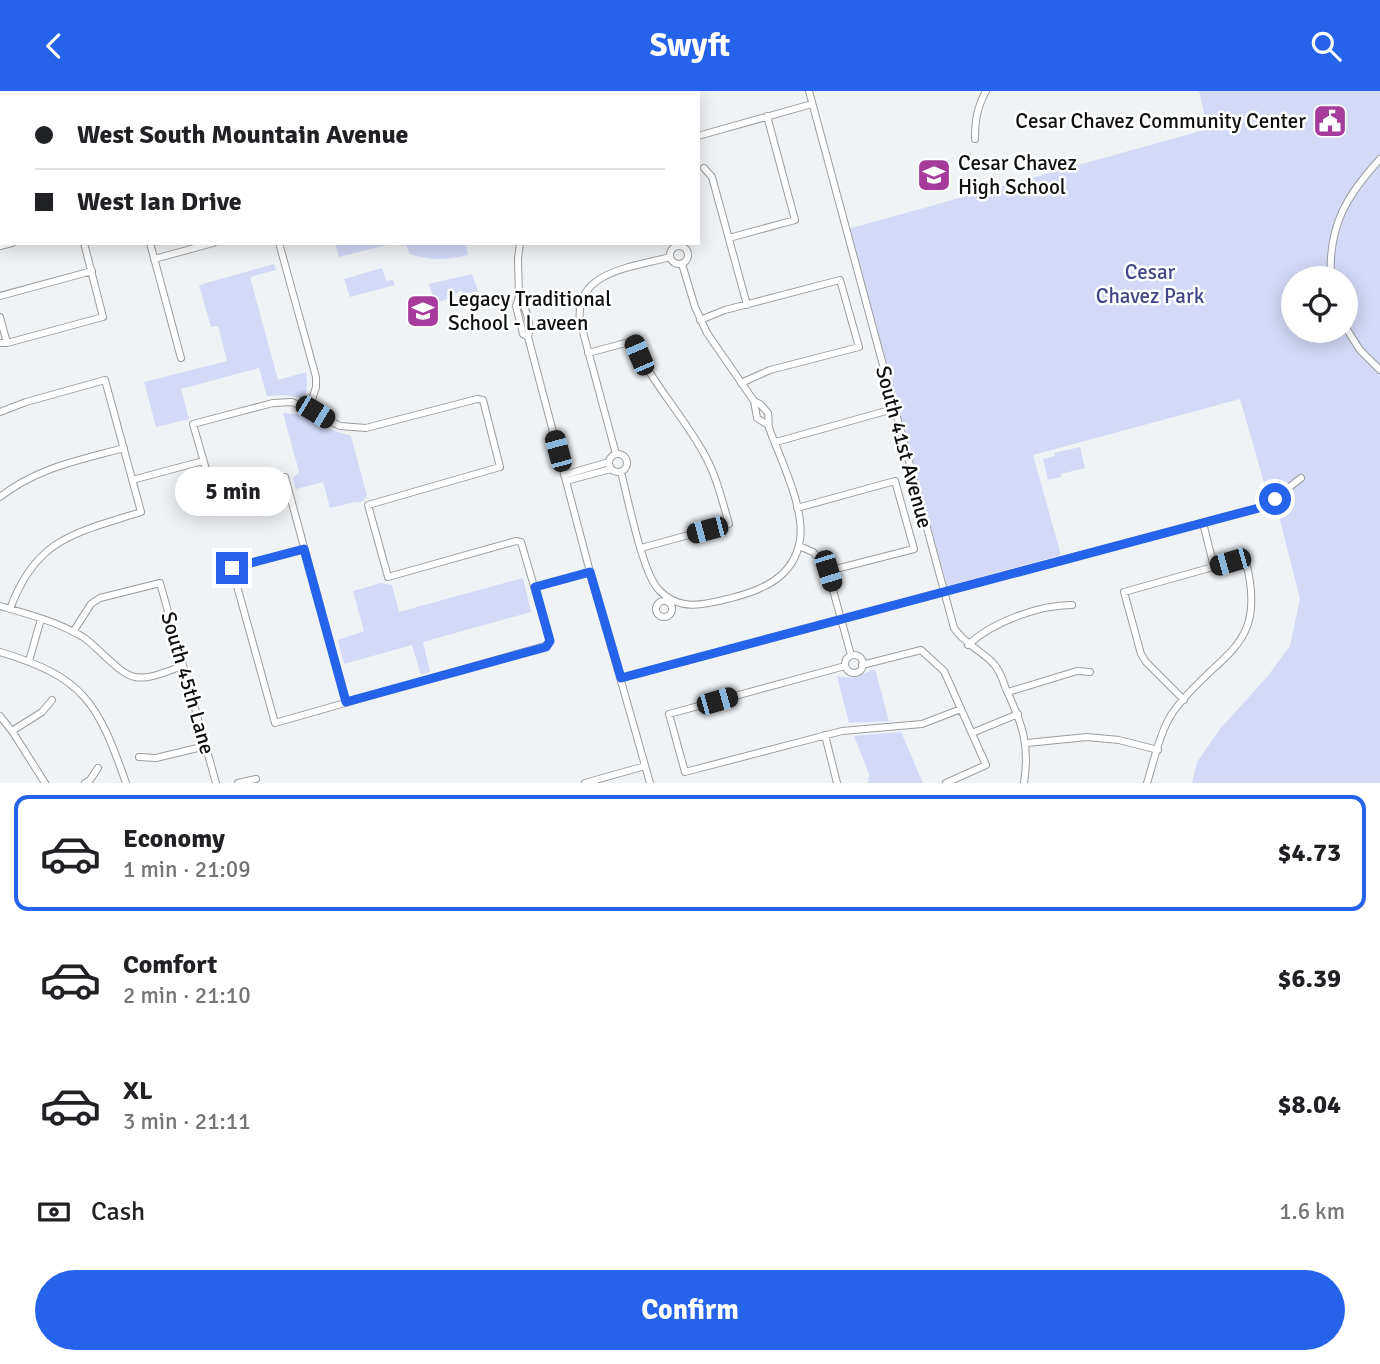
<!DOCTYPE html>
<html lang="en">
<head>
<meta charset="utf-8">
<style>
	body { margin:0; font-family:Signika,sans-serif; background:#f6f6f6; color:#202124; height:100vh; display:flex; flex-direction:column; font-size:26px; white-space:nowrap }
	* { box-sizing:border-box; margin:0 }
	p { font-size:23px; color:#757577 }
	.icon { flex:none; width:38px; height:38px; fill:none; stroke:currentColor; stroke-width:2; stroke-linecap:round; stroke-linejoin:round }
	.map { position:relative; height:692px; overflow:hidden }
	.details { display:flex; flex-direction:column; background:#fff; flex:1 }
	.details>* { flex:none }
	.top-card { position:absolute; left:0px; top:0px; width:700px; height:154px; box-shadow:0 4px 18px #0003; display:grid; align-content:center; height:154px; padding:0 35px; background:#fff }
	.controls { position:absolute; left:1281px; top:175px; display:grid; gap:14px }
	.controls a { display:grid; place-items:center; width:77px; height:77px; border-radius:50%; background:#fff; box-shadow:0 4px 18px #0003; font-size:35px }
	.end { position:absolute; width:32px; height:32px; margin:-16px; border:9px solid #2563eb; background:#fff; box-shadow:0 0 0 4px #fff }
	.from { border-radius:50% }
	.bubble { position:absolute; height:49px; border-radius:24px; background:#fff; box-shadow:0 4px 18px #0003; font-size:23px; font-weight:700; line-height:49px; text-align:center }
	.car { position:absolute; width:21px; height:42px; margin:-21px -10px; border-radius:9px; box-shadow:0 0 5px 2px #0007; background:linear-gradient(#222 24%,#8ab4d8 0 40%,#222 0 76%,#8ab4d8 0 86%,#222 0) }
	.top-card b { display:flex; align-items:center; gap:24px; height:66px; font-size:26px }
	.top-card b+b { border-top:2px solid #e0e0e0 }
	.top-card i { width:18px; height:18px; background:#202124 }
	ul { padding:12px 0 0; list-style:none }
	li { display:flex; align-items:center; gap:21px; height:116px; margin:0 14px 10px; padding:0 21px; border:4px solid transparent; border-radius:14px }
	li div { flex:1 }
	li b { display:block; font-size:26px }
	li em { font-style:normal; font-weight:700 }
	li.active { border-color:#2563eb }
	li>.icon { width:63px; height:63px; stroke-width:1.5 }
	.pay { display:flex; align-items:center; gap:18px; height:77px; padding:0 35px; font-size:26px }
	.pay p { margin-inline-start:auto }
	.primary-button { display:flex; gap:14px; margin-top:auto; padding:14px 35px }
	.primary-button a { flex:1; height:80px; border-radius:42px; background:#2563eb; color:#fff; font-size:28px; font-weight:700; line-height:80px; text-align:center }
	header { display:flex; justify-content:space-between; align-items:center; height:91px; padding:0 35px; background:#2563eb; color:#fff; font-size:32px; font-weight:700 }
	.map>svg:first-child { display:block }
	.green { fill:#d3d9f7; fill-rule:evenodd }
	.lines { fill:none; stroke-linecap:round; stroke-linejoin:round }
	.minor-casing { stroke:#9a9d9f; stroke-width:8 }
	.major-casing { stroke:#cfcfcf; stroke-width:10 }
	.minor { stroke:#fff; stroke-width:6 }
	.major { stroke:#b0e2f3; stroke-width:8 }
	.route { stroke:#2563eb; stroke-width:9 }
	.labels { text-anchor:middle; dominant-baseline:central; stroke-width:5; stroke-linejoin:round; paint-order:stroke }
	.poi-label { font-size:21px; fill:#0e0f0f; stroke:#fff; text-anchor:start }
	.park-label { font-size:21px; fill:#414786; stroke:#fff }
	.street-label { font-size:21px; fill:#0e0f0f; stroke:#fff }
</style>
</head>
<body>
<header><svg class="icon" aria-label="back" viewBox="0 0 24 24"><path d="M15 5l-7 7 7 7"/></svg>Swyft<svg class="icon" aria-label="search" viewBox="0 0 24 24"><circle cx="10" cy="10" r="6"/><path d="M15 15l6 6"/></svg></header>
<div class="map">
<svg width="1380" height="692" viewBox="0 0 1380 692">
	<rect width="100%" height="100%" fill="#f0f3f6"/>
	<!-- green -->
	<path class="green" d="M1199,0h181v692h-188l5,-21 23,-33 47,-52 23,-31 10,-47 -25,-99h-6l-29,-101 -207,56 28,100 -114,31 -99,-357 360,-100zM1293,187h53v53h-53z
		M335,152h55v1l-51,13z
		M405,152h60l3,12c-21,5 -37,6 -58,-1z
		M274,173l2,6 -26,7 28,103 28,-8 1,13 -2,14 -20,-4 -18,1 -8,-28 -78,21 8,30 -33,8 -12,-45 83,-21 -9,-35 -7,1 -12,-42z
		M382,177l4,13 7,-1 2,5 -45,12 -6,-18z
		M472,183l6,17 -14,3 -4,-4 -8,8 -17,5 -6,-19z
		M283,322l19,2 20,12 29,9 16,60 -5,6h-7l-25,6 -7,-26 -27,7 -3,-11 6,-6z
		M1080,356l5,21 -24,6v3l-13,3 -5,-21 12,-3 -1,-3z
		M523,487l8,34 -108,30 7,30 -9,3 -9,-30 -68,19 -6,-24 26,-9 -11,-40 28,-8 11,2 7,27z
		M875,578l14,52 -40,2 -12,-47 15,2z
		M901,641l22,51h-55l1,-9 -15,-38z"/>
	<g class="lines">
		<!-- minor casing -->
		<g class="minor-casing">
			<path id="minor" d="M151,0v2
				M238,0v2
				M534,0v2
				M809,0l145,537c10,15 24,21 36,32 9,8 12,18 16,29 16,34 24,55 18,94
				M698,45l114,-32
				M975,48c0,-19 2,-31 11,-48
				M704,77l8,9 35,128
				M0,104l2,-1
				M729,147l66,-18 -28,-104
				M150,152l31,115
				M279,152l37,134v10l-7,22
				M520,152l-2,16 1,38 -3,9 7,28 5,3
				M670 164a9 9 0 1 1 18 0a9 9 0 1 1-18 0Z
				M0,155l12,-3
				M154,168l59,-16
				M1331,187c-3,-51 15,-82 49,-119
				M0,205l92,-25
				M519,206c7,11 13,27 9,40l62,235 60,211
				M0,226l7,26
				M700,229l25,-10 115,-30 19,67 -89,23 -29,13
				M1346,237l14,22 20,20
				M0,252h7l96,-26 -19,-74
				M588,262l45,-12c18,41 48,72 70,111 13,22 19,48 26,72l-88,24
				M754,310l3,17 11,7
				M0,321l26,-10 79,-22 36,132c-66,21 -105,26 -131,97
				M776,351l117,-33
				M609 372a9 9 0 1 1 18 0a9 9 0 1 1-18 0Z
				M616,363l-36,-133c-6,-50 54,-54 90,-64
				M621,381c7,27 21,99 37,117 21,23 46,16 73,9 32,-8 63,-21 69,-58 5,-32 -20,-82 -31,-112 -1,-5 0,-10 -1,-15l-8,-9 -6,-3 -47,-68 -12,-26 -13,-43
				M564,384l45,-13
				M132,389l71,-19
				M566,390l45,-12
				M0,406c36,-29 80,-37 124,-49
				M797,417l98,-27 19,68 -86,22
				M1203,432l11,44
				M799,455l14,6 13,13 25,90
				M304,458l-72,19 43,155 273,-78 2,-4 -29,-99 -5,-1 -128,36 -20,-72 132,-38 -17,-67 -6,-1 -111,29 -26,-2 -48,-24 -19,1 -80,21 21,73 71,-20 61,225
				M535,496l55,-15
				M656 518a8 8 0 1 1 16 0a8 8 0 1 1-16 0Z
				M0,515c28,8 58,16 83,31 15,10 36,37 52,40 15,3 35,-7 48,-11
				M73,541l18,-28 9,-6 60,-15 56,200
				M968,554c24,-23 71,-40 104,-40
				M0,561c84,25 98,51 126,131
				M845 573a9 9 0 1 1 18 0a9 9 0 1 1-18 0Z
				M29,570l12,-42
				M862,574l59,-15 23,21 42,94 -40,18
				M845,575l-176,48 16,58 157,-41 80,-7 39,-15
				M621,587l644,-172 36,-28
				M1008,601l69,-21 13,1
				M0,625l12,15 33,52
				M12,640l30,-19 10,-12
				M972,642l46,-19
				M825,644l12,48
				M1027,652l60,-6 32,3 39,10
				M139,666l17,1 50,-12
				M85,692l5,-3 8,-12
				M238,692l18,-4
				M585,692l60,-17
				M1147,692c7,-22 13,-52 26,-71 45,-62 97,-61 72,-154l-121,34 17,62 5,8 38,38"/>
		</g>
		<!-- major casing -->
		<g class="major-casing">
			<path id="major" d="M167,2l6,-2
				M0,48l2,-1"/>
		</g>
		<!-- minor -->
		<use href="#minor" class="minor"/>
		<!-- major -->
		<use href="#major" class="major"/>
	</g>
	<g class="lines">
		<!-- route -->
		<path class="route" d="M232,477l72,-19 42,153 200,-55 4,-6 -15,-54 55,-15 31,106 638,-170 16,-9"/>
	</g>
	<!-- icons -->
	<defs>
		<g id="civic-square" transform="scale(1.75)"><rect x="-9" y="-9" width="18" height="18" rx="4" fill="#a63b9c" stroke="#fff"/><path d="M-.6-6.5H3V-4.5H.6V-3L4-1V1h2V6H-6V1h2V-1L-.6-3ZM-1.2 2.5V6h2.4V2.5Z" fill="#fff"/></g>
		<g id="school-square" transform="scale(1.75)"><rect x="-9" y="-9" width="18" height="18" rx="4" fill="#a63b9c" stroke="#fff"/><path d="M0-5L7-2L0 1L-7-2ZM-4 1L0 2.5L4 1V4Q0 6-4 4Z" fill="#fff"/></g>
	</defs>
	<g fill-rule="evenodd">
		<use href="#civic-square" x="1330" y="30"/>
		<use href="#school-square" x="934" y="84"/>
		<use href="#school-square" x="423" y="220"/>
	</g>
	<g class="labels">
		<!-- poi labels -->
		<g class="poi-label">
			<text x="1306" y="30" text-anchor="end">Cesar Chavez Community Center</text>
			<text x="958" y="72">Cesar Chavez<tspan x="958" dy="24">High School</tspan></text>
			<text x="448" y="208">Legacy Traditional<tspan x="448" dy="24">School - Laveen</tspan></text>
		</g>
		<!-- park labels -->
		<g class="park-label">
			<text x="1150" y="181">Cesar<tspan x="1150" dy="24">Chavez Park</tspan></text>
		</g>
		<!-- street labels -->
		<g class="street-label">
			<text transform="translate(904 356) rotate(75)">South 41st Avenue</text>
			<text transform="translate(188 592) rotate(74)">South 45th Lane</text>
		</g>
	</g>
</svg>
<div class="controls">
<a><svg class="icon" aria-label="locate" viewBox="0 0 24 24"><circle cx="12" cy="12" r="6"/><path d="M12 2v4M12 18v4M2 12h4M18 12h4"/></svg></a>
</div>
<i class="end from" style="left:1275px;top:408px"></i>
<i class="end" style="left:232px;top:477px"></i>
<div class="bubble" style="left:175px;top:376px;width:116px">5 min</div>
<i class="car" style="left:639px;top:264px;rotate:337deg"></i>
<i class="car" style="left:315px;top:321px;rotate:121deg"></i>
<i class="car" style="left:558px;top:360px;rotate:345deg"></i>
<i class="car" style="left:707px;top:439px;rotate:255deg"></i>
<i class="car" style="left:1230px;top:471px;rotate:254deg"></i>
<i class="car" style="left:828px;top:480px;rotate:163deg"></i>
<i class="car" style="left:717px;top:610px;rotate:74deg"></i>
<div class="top-card">
<b><i class="from"></i>West South Mountain Avenue</b>
<b><i></i>West Ian Drive</b>
</div>
</div>
<section class="details">
<ul>
<li class="active"><svg class="icon" aria-label="car" viewBox="0 0 24 24"><path d="M5 17H2v-5l4-1 3-4h7l3 4 3 1v5h-3M9 17h6M6 11h13"/><circle cx="7" cy="17" r="2"/><circle cx="17" cy="17" r="2"/></svg><div><b>Economy</b><p>1 min · 21:09</p></div><em>$4.73</em></li>
<li><svg class="icon" aria-label="car" viewBox="0 0 24 24"><path d="M5 17H2v-5l4-1 3-4h7l3 4 3 1v5h-3M9 17h6M6 11h13"/><circle cx="7" cy="17" r="2"/><circle cx="17" cy="17" r="2"/></svg><div><b>Comfort</b><p>2 min · 21:10</p></div><em>$6.39</em></li>
<li><svg class="icon" aria-label="car" viewBox="0 0 24 24"><path d="M5 17H2v-5l4-1 3-4h7l3 4 3 1v5h-3M9 17h6M6 11h13"/><circle cx="7" cy="17" r="2"/><circle cx="17" cy="17" r="2"/></svg><div><b>XL</b><p>3 min · 21:11</p></div><em>$8.04</em></li>
</ul>
<div class="pay"><svg class="icon" aria-label="cash" viewBox="0 0 24 24"><path d="M3 7h18v10H3z"/><circle cx="12" cy="12" r="2"/></svg>Cash<p>1.6 km</p></div>
<div class="primary-button"><a>Confirm</a></div>
</section>
</body>
</html>
